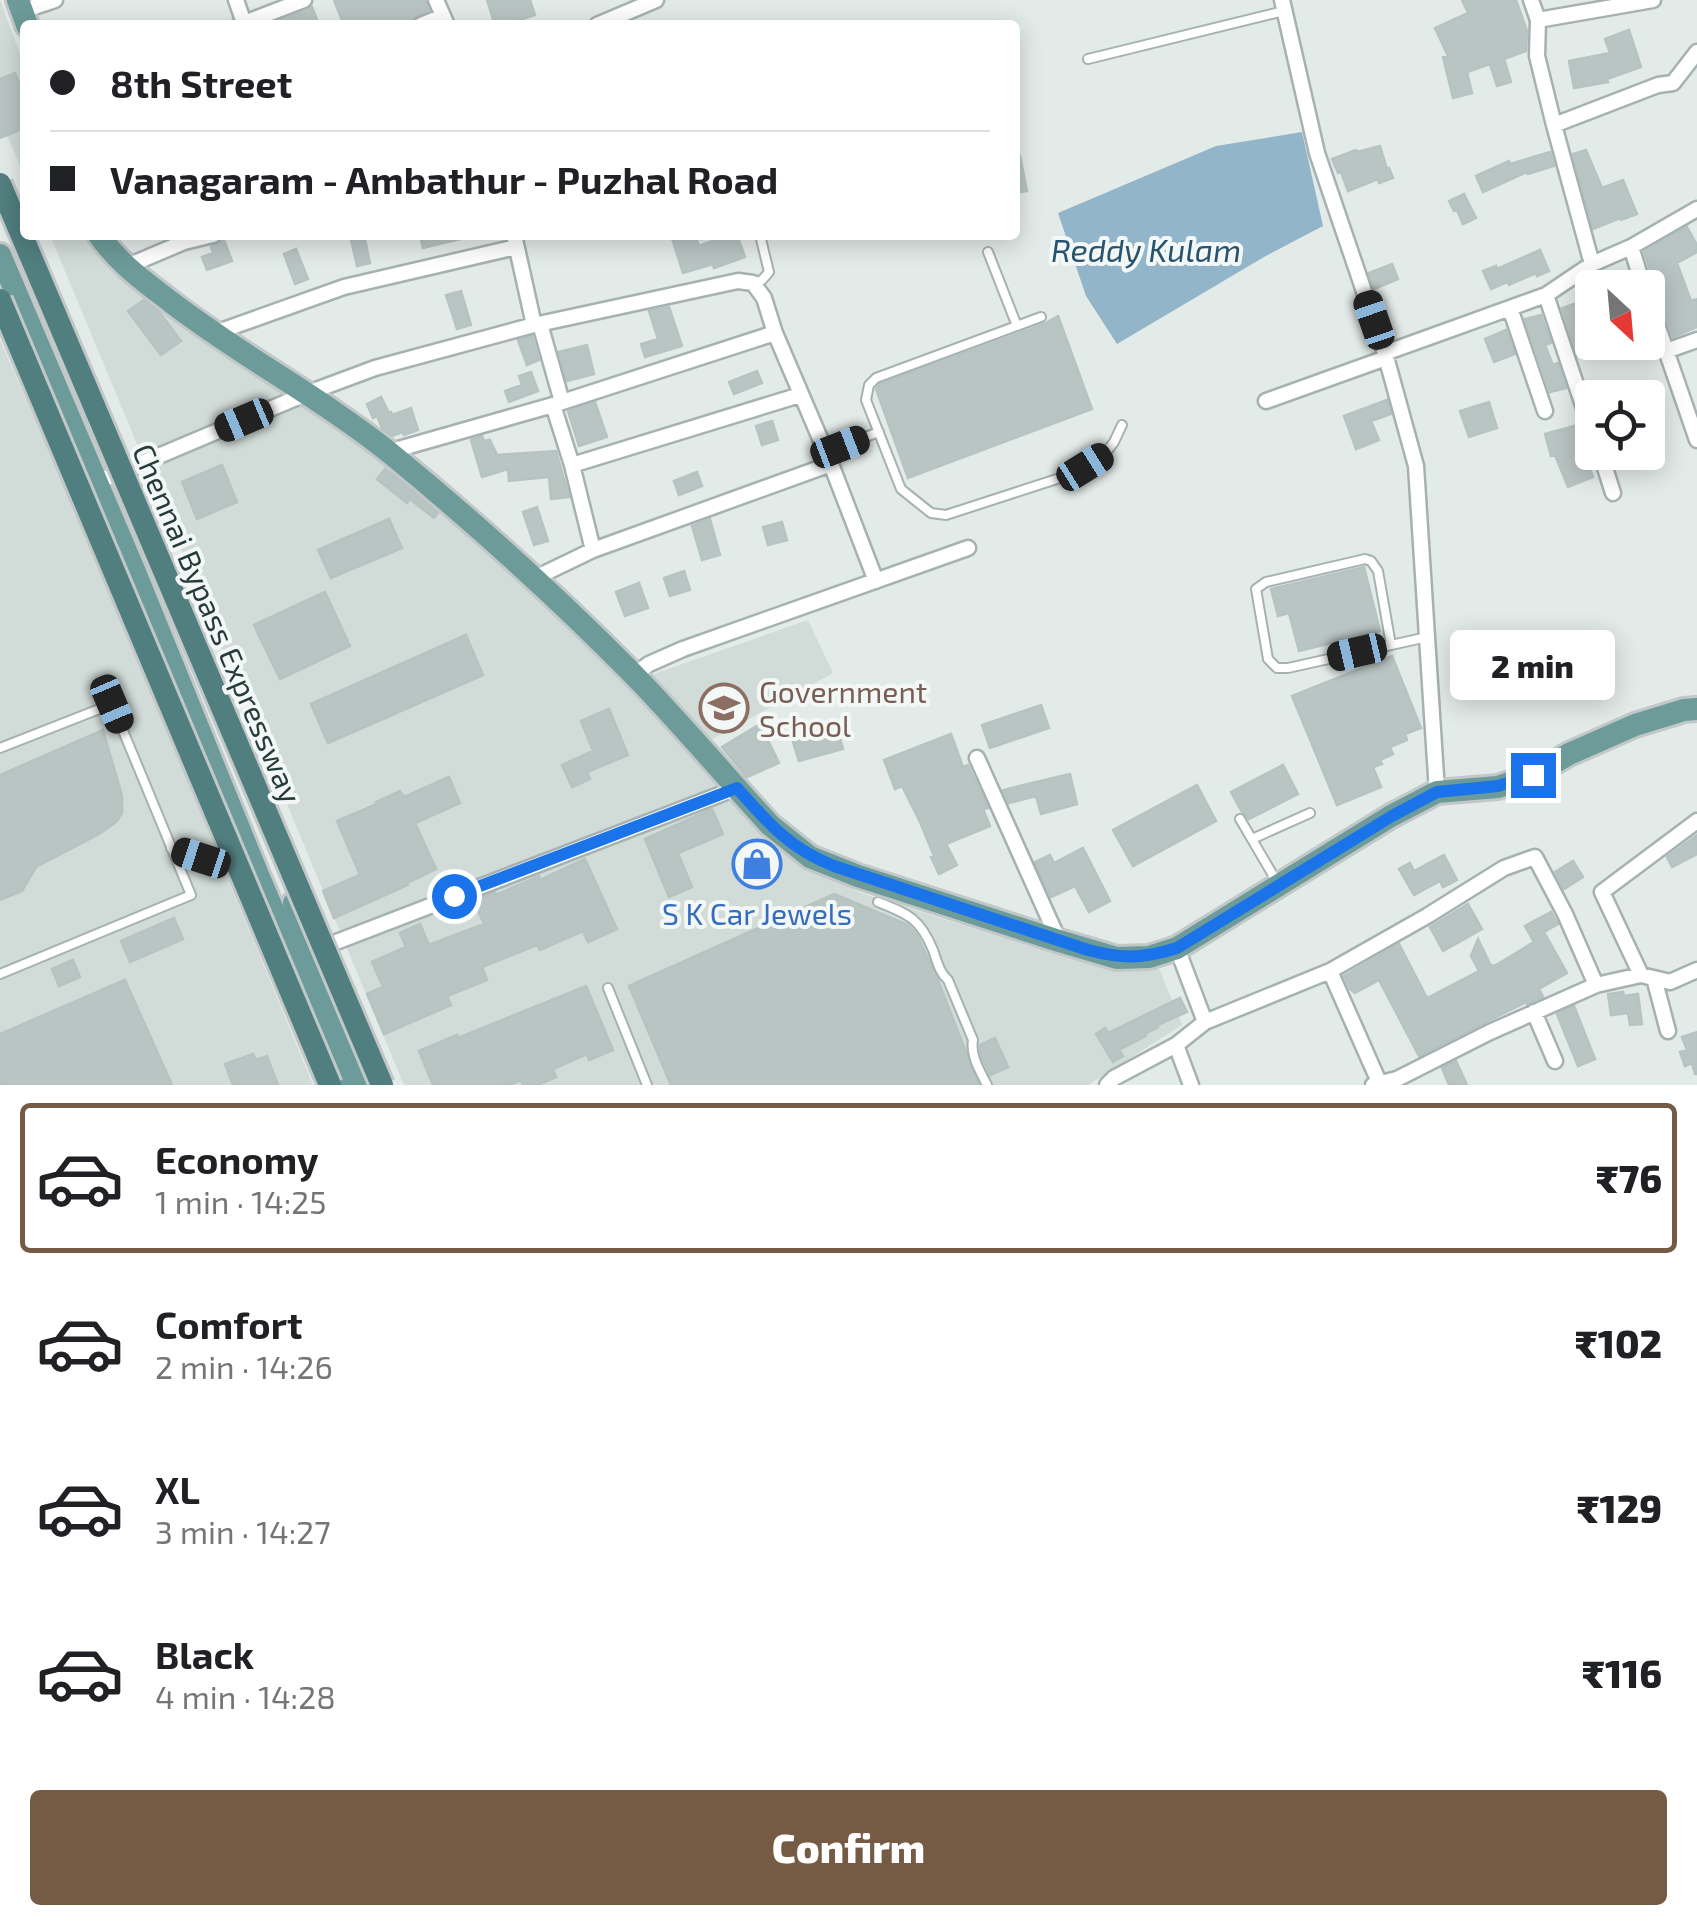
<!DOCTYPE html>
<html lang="en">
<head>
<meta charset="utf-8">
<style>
	body { margin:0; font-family:"Exo 2",sans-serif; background:#f6f6f6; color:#202124; height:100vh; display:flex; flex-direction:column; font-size:38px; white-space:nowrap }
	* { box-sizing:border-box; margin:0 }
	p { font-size:32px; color:#757577 }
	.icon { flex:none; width:55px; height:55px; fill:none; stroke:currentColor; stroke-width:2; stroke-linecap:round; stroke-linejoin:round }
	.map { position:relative; height:1085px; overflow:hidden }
	.panel { display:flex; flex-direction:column; background:#fff; flex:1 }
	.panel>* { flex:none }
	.hud { position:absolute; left:20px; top:20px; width:1000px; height:220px; border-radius:10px; box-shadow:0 5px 25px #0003; display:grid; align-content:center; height:220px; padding:0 30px; background:#fff }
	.needle { width:65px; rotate:154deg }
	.tools { position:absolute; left:1575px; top:270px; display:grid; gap:20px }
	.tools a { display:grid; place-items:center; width:90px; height:90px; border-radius:10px; background:#fff; box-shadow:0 5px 25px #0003; font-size:50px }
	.end { position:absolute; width:45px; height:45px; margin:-22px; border:12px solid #1a73e8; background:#fff; box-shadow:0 0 0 5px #fff }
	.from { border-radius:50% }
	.bubble { position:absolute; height:70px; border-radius:10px; background:#fff; box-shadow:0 5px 25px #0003; font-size:32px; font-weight:800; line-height:70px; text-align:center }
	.car { position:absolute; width:30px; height:60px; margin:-30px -15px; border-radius:12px; box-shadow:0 0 8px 2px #0007; background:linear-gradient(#222 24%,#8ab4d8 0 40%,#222 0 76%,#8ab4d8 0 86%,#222 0) }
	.hud b { display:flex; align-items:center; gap:35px; height:95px; font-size:38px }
	.hud b+b { border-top:2px solid #e0e0e0 }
	.hud i { width:25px; height:25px; background:#202124 }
	ul { padding:18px 0 0; list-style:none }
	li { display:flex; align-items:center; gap:30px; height:150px; margin:0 20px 15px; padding:0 10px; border:5px solid transparent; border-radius:10px }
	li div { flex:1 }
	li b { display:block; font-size:38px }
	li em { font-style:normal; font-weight:800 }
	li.selected { border-color:#765b44 }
	li>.icon { width:90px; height:90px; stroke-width:1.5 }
	.action { display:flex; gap:20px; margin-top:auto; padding:20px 30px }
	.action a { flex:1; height:115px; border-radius:10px; background:#765b44; color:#fff; font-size:40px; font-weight:800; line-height:115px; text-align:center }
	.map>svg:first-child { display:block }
	.built { fill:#d1dbd8 }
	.water { fill:#92b5c9 }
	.building { fill:#b9c5c3; stroke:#b6c4c1; stroke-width:2.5 }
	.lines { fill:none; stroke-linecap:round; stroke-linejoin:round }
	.service-casing { stroke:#a6b2b1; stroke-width:12 }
	.minor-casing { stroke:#a6b2b1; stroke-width:19 }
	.primary-casing { stroke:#c2c8c8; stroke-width:28 }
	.service { stroke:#fff; stroke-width:8 }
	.minor { stroke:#fff; stroke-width:14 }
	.primary { stroke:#6d9b99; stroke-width:22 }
	.trunk-bridge-casing { stroke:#c2c8c8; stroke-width:28; stroke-linecap:butt }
	.trunk-bridge { stroke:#517e7e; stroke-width:22 }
	.route { stroke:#1a73e8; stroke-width:12 }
	.labels { text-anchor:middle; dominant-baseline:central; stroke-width:8; stroke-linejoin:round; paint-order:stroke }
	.street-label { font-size:30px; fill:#253a39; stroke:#f3f8f7 }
	.education-label { font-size:30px; fill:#785e54; stroke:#f3f8f7; text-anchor:start }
	.shop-label { font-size:30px; fill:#366cbe; stroke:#f3f8f7 }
	.water-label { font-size:32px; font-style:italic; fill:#27536f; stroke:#f3f8f7 }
</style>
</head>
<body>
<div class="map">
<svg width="1697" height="1085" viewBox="0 0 1697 1085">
	<rect width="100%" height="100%" fill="#e3ebe9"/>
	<!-- built -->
	<path class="built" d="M0,0l25,67v110l-25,-57z
		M50,235h40l16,29 93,71 149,101 178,149 272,276 60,31 214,68 86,6 24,59 -94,60h-684z
		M0,340l76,172 237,573h-313z
		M808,620l25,53 -124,68 -61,-65z"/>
	<!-- water -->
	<path class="water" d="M1302,132l21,94 -59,31 -147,87 -31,-48 -28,-83 158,-67z"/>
	<!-- building -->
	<path class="building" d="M334,0h91l4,10 -13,6 -5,6 -7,3h-60z
		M487,0h43l5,15 -31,10h-9z
		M1462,0h54l11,31 -1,20 -22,8 7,23 -14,4 -7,-22 -23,8 5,21 -19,5 -10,-41 5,-1 -13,-28 33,-15z
		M312,7l7,18h-50l39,-15z
		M1629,30l12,37 -34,12 1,3 -34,6 -5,-27 41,-8 -5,-14z
		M15,73l10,25v30l-25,10v-59z
		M1380,146l7,23 2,-1 4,10 -14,5 -1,-4 -30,12 -7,-19 -3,1 -6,-14 24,-9 1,2z
		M1586,150l16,38 21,-8 14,34 -16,6 -1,-2 -27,11 -20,-75z
		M1550,152l4,14 -26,8 -1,-2 -44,20 -7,-16 33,-15 1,3z
		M1015,156h5l7,35 -12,2z
		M1464,194l12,24 -13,6 -6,-14 -3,1 -5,-10z
		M1687,227l10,18v7l-20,11 14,38 6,-2v28l-24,10 -29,-85z
		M350,235h14l6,28 -13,3z
		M420,235h40v4l-37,9z
		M671,235h24l4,11 29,-11h9l8,22 -31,11 -1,-4 -30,9z
		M224,240l8,21 -25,9 -5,-13 11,-4 -2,-6z
		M296,249l12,30 -13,5 -11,-30z
		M1540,250l9,21 -12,5 -1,-3 -27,12 -2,-3 -16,7 -8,-18 13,-5 1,3z
		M1392,264l6,15 -24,10 -5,-16z
		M461,291l10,34 -14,4 -11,-34z
		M144,300l15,12 22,29 -20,14 -33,-44z
		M1574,304l16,46 -13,5 -15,-47z
		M669,307l13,39 -37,11 -4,-13 17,-5 -9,-28z
		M1541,315l10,28 -6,2 8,20 5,-2 8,25 -16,4 -25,-73z
		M1058,316l34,93 -184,69 -32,-89 4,-5 164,-60z
		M1506,330l9,24 -21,8 -9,-23z
		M532,336l7,24 -12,5 -9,-25z
		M587,345l7,29 -27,7 -8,-29z
		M757,371l5,12 -28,11 -5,-12z
		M531,372l7,19 -29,11 -4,-11 17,-6 -3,-9z
		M381,397l8,16 2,-1 1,3 19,-7 7,22 -14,5 -2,-3 -10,4 -10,-8 -5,-12 -4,2 -6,-14z
		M1387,400l4,14 -20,7 8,19 -23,9 -12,-33z
		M595,402l12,35 -28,9 -11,-35z
		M1489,402l8,26 -28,9 -9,-26z
		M772,421l6,19 -16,5 -6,-19z
		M1578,425l6,14 8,3 -10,5 11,30 -25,10 -13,-32 -4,1 -6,-22z
		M482,436l2,5 6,-1 7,15 59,-4 13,46 -18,2 -2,-22 -40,4 -1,-12 -26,8 -11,-37z
		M222,465l15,37 -40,17 -15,-37z
		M385,469l22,17 31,27 -4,5 -24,-19 -3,4 -30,-24z
		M697,472l5,14 -23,9 -5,-14z
		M537,507l11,34 -14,4 -11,-33z
		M389,519l13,29 -71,30 -13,-28z
		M710,519l10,36 -18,5 -10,-34z
		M782,522l5,18 -19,5 -5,-18z
		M1364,567l16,64 -81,20 -10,-38 -11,3 -7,-27z
		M684,571l6,19 -20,6 -6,-18z
		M639,583l9,25 -23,8 -9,-24z
		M325,592l25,54 -70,33 -26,-54z
		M466,635l17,40 -155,68 -17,-39z
		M1392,656l29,72 -16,6 2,6 -17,7 3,7 -13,6 2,4 -9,3 8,20 -44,18 -45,-109z
		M1041,705l8,23 -59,20 -8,-23z
		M609,709l19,46 -41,17 3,7 -18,8 -10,-22 31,-14 -12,-30z
		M760,724l19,39 -32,14 -25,-30z
		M836,725l7,24 -44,12 -6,-19 20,-6 -1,-4z
		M103,730l19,66v17l-6,9 -17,12 -63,33 -14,24 -22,9v-125z
		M951,734l12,33 5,-2 20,43 -5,1 7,17 -44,18 11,21 -18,9 -8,-17 3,-1 -14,-34 -18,-36 -7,3 -11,-29z
		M1283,765l15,29 -49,25 -7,-7 -11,-20z
		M1070,774l7,30 -36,10 -5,-18 -27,7 -6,-13z
		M449,777l11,26 -45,20 21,46 -29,14 1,2 -74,33 -11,-27 37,-16 -23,-54 40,-17 -1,-2 24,-11 4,6z
		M1197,785l19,36 -83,45 -20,-36z
		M712,809l11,25 -45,19 14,34 -23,10 -24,-58z
		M1697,835v19l-25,13 -5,-10z
		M771,846l8,20 -35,15 -9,-19z
		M1083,848l27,53 -21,11 -14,-26 -24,11 -16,-35 15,-7 4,8z
		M1444,855l13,25 -14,7 -3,-6 -26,14 -15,-26 11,-6 4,8z
		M585,859l32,70 -29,13 -5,-11 -43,19 -3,-5 -55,22 5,13 -40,16 4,9 -67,29 -17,-40 16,-7 -11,-25 34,-15 -6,-14 20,-9 9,21 55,-21 -10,-23 21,-9 1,3 43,-19 1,4z
		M1573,861l10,16 -19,12 -9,-17z
		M834,894l74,31 9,10 20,43 42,107h-308l-42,-99z
		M1468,904l14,25 -39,22 -13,-24z
		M1551,912l7,12 -14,8 23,41 -28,16 4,8 -16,7 -1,-2 -107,54 -40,-76 -24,13 -5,-4 -6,-13 55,-32 28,54 52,-27 -8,-15 7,-17 13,27 5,-1 38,-23 -9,-16z
		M174,918l9,21 -53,23 -9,-21z
		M73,960l7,17 -21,9 -7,-17z
		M125,980l47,105h-172v-51z
		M586,986l27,64 -24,10 -2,-6 -34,15 3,8 -18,8h-15l-2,-5 -12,5h-76l-14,-34 38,-16 1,3z
		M1623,992l1,4 14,-2 4,30 -12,1 -2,-12 -17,2 -3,-21z
		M1180,998l7,14 -30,13 1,2 -13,7 1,2 -27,14 4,6 -10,6 -17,-28 9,-6 3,5z
		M1574,1006l21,53 -17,7 -21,-52z
		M1697,1032v42h-2l-3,-11 -7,3 -5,-14 7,-2 -5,-13z
		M995,1038l13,29 -18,8 -9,-20 -1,-10z
		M253,1054l3,6 11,-4 11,29h-45l-8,-21z
		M1456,1061l11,24h-18l-7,-17z"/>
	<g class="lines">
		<!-- service casing -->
		<g class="service-casing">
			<path id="service" d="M1088,59l196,-48
				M988,252l29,74
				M753,283l9,-3 7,-8 -9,-37
				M1041,317l-165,61 -7,7 -3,15 35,89 30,24 15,2 117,-38 22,-10 19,-12 10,-13 8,-17
				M825,452l54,-20
				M1391,645l-13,-74 -7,-10 -6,-2 -99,23 -10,7 12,70 9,9h11l139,-31
				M0,748l112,-44 79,191 -191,79
				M1240,819l37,63
				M1252,839l58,-26
				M171,848l62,20
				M878,902c30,12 42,16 55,48 4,11 6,22 15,30l25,60c-3,15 7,31 14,45
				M608,988l39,97"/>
		</g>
		<!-- minor casing -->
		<g class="minor-casing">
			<path id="minor" d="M236,0l8,23
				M436,0l11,25
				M1282,0l35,153 68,200 31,113 21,326
				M1531,0l7,20 -1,36 17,69
				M22,11l33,-11
				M1538,20l115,-20
				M239,25l65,-25
				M421,25l22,-9
				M597,25l59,-25
				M514,235l20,90
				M1631,247l13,41
				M1592,264l-38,-139 104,-40 15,-2 24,-31
				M125,267l59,-25 29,-7
				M1546,295l46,137
				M1648,298l49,142
				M1510,308l35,103
				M540,324l22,78
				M212,334l132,-47 172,-40
				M1666,351l31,-11
				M1385,353l161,-58 46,-31 39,-17 66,-38
				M1266,401l120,-43
				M553,405l19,60 21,85
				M388,452l165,-47 222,-72
				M1600,452l13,41
				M572,465l228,-70
				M97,482l211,-89 67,-25 159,-43 204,-44 15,2 11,15 11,35 56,131 45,117
				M535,578l58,-28 238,-86
				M634,675l15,-11 34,-15 285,-101
				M977,758l82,183
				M1177,948l28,74 -29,23 15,40
				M318,949l419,-161
				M1330,971l97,-55 77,-48 31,-11 30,57 31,71
				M1641,975l-39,-83 95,-71
				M1654,978l14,53
				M1534,1012l21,49
				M1205,1022l125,-51 49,111
				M1107,1085l7,-7 62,-33
				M1373,1085l24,-6 93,-47 106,-47 45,-10 29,7 27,-12"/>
		</g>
		<!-- primary casing -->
		<g class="primary-casing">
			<path id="primary" d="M18,0l9,25
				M99,235c19,28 45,46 72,67 70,54 149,95 219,151 84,69 165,142 242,220 48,49 92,102 138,152l40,32 48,19 201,65 58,17 32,-1 28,-9 214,-132 46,-24 61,-5 35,-12 36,-21 66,-29 49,-15 13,-1
				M0,255l135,317 123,303 90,210
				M294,903l75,182"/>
		</g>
		<!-- service -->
		<use href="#service" class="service"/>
		<!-- minor -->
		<use href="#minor" class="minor"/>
		<!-- primary -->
		<use href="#primary" class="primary"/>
		<!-- trunk-bridge casing -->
		<g class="trunk-bridge-casing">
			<path id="trunk-bridge" d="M0,184l382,901
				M0,300l330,785"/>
		</g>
		<!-- trunk-bridge -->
		<use href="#trunk-bridge" class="trunk-bridge"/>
	</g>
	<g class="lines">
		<!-- route -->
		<path class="route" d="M454,896l283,-108c31,35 53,61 97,78l254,84c35,9 54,9 89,-2l215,-132 45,-24 61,-6 35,-11"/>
	</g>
	<!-- icons -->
	<defs>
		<g id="school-ring" transform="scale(2.5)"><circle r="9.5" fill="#f3f8f7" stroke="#8d6e63" stroke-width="1.5"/><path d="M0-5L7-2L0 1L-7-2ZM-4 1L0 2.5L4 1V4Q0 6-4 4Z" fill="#8d6e63"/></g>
		<g id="shop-ring" transform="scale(2.5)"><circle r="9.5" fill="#f3f8f7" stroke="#3f7fe0" stroke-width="1.5"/><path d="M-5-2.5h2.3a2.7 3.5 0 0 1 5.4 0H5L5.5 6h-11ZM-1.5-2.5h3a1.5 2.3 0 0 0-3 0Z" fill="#3f7fe0"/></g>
	</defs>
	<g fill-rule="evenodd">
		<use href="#school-ring" x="724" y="708"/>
		<use href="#shop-ring" x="757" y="864"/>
	</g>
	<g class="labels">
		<!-- street labels -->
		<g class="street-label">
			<text transform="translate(218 623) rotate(67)">Chennai Bypass Expressway</text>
		</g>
		<!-- education labels -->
		<g class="education-label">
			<text x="759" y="691">Government<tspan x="759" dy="34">School</tspan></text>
		</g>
		<!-- shop labels -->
		<g class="shop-label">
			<text x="757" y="913">S K Car Jewels</text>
		</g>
		<!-- water labels -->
		<g class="water-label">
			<text x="1146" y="249">Reddy Kulam</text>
		</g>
	</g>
</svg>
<div class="tools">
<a><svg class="needle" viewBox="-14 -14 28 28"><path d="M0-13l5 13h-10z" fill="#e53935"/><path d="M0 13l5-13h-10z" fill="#757577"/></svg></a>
<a><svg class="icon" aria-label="locate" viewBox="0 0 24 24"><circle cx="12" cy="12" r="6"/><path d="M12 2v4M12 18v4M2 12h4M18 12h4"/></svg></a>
</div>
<i class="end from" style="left:454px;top:896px"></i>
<i class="end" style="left:1533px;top:775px"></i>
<div class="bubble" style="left:1450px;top:630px;width:165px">2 min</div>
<i class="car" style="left:1374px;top:320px;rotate:341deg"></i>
<i class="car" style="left:244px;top:420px;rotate:247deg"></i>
<i class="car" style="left:840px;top:447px;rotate:69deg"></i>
<i class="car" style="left:1085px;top:467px;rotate:58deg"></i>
<i class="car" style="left:1357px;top:652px;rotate:257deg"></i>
<i class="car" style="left:112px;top:704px;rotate:157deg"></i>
<i class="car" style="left:201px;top:858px;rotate:288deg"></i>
<div class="hud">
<b><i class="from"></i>8th Street</b>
<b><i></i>Vanagaram - Ambathur - Puzhal Road</b>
</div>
</div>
<section class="panel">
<ul>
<li class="selected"><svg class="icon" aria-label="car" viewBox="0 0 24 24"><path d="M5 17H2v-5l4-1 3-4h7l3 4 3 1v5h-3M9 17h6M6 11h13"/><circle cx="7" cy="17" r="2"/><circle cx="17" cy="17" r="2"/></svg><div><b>Economy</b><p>1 min · 14:25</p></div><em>₹76</em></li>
<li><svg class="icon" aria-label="car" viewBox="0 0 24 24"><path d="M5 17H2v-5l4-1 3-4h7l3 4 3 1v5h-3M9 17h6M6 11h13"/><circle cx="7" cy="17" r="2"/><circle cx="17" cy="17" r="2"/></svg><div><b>Comfort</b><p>2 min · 14:26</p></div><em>₹102</em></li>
<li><svg class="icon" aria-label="car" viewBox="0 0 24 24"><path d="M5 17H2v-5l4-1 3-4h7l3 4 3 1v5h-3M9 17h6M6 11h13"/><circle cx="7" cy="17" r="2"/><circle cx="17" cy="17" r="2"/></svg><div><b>XL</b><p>3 min · 14:27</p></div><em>₹129</em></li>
<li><svg class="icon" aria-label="car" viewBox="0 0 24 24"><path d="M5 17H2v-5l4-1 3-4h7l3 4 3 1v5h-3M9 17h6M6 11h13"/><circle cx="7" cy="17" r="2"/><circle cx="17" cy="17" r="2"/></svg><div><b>Black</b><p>4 min · 14:28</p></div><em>₹116</em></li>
</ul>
<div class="action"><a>Confirm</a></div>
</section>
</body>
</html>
